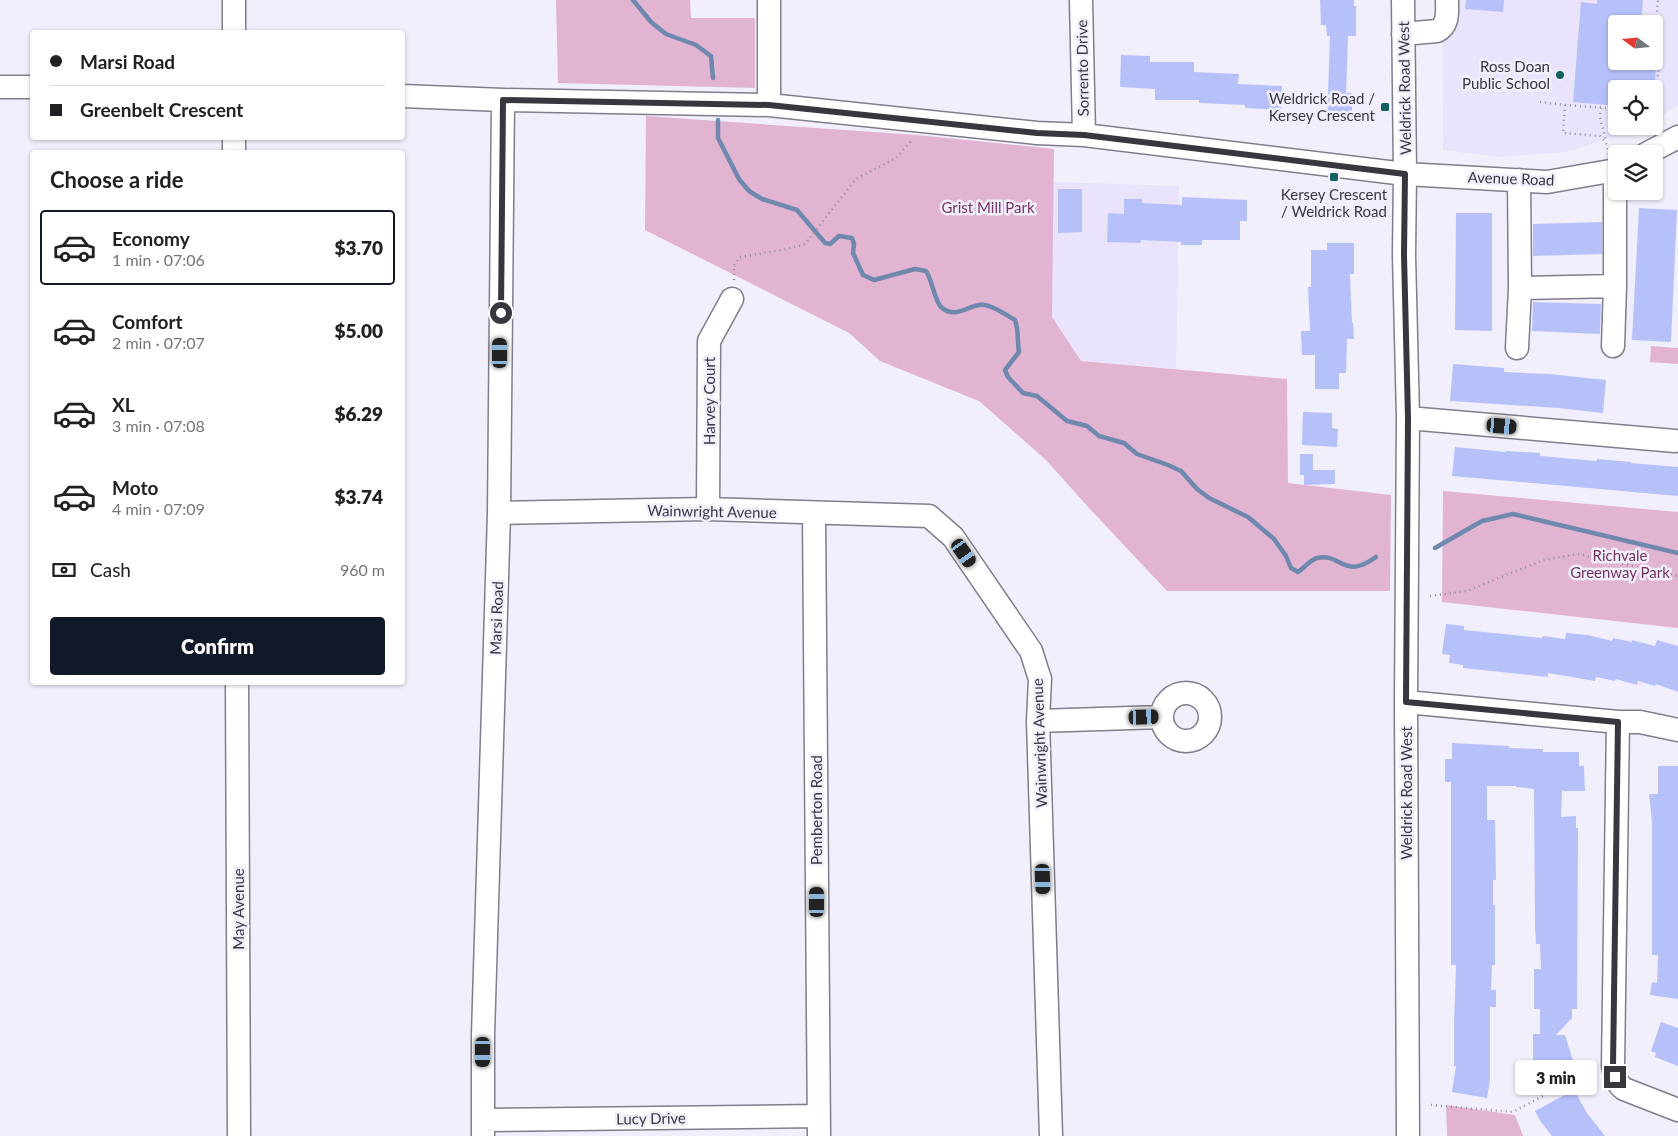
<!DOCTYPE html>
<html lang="en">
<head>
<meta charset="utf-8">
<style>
	body { margin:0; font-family:Lato,sans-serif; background:#f6f6f6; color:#202124; height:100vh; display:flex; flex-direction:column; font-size:19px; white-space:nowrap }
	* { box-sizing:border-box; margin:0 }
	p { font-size:16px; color:#757577 }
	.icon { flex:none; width:28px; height:28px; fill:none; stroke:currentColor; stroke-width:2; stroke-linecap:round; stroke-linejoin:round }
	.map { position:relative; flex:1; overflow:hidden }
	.details { position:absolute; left:30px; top:150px; width:375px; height:535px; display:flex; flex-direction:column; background:#fff; border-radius:5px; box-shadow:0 1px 4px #0004 }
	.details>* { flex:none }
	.hud { position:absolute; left:30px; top:30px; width:375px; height:110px; border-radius:5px; box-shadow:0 1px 4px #0004; display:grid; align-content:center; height:110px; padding:0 20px; background:#fff }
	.needle { width:32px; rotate:286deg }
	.tools { position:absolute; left:1608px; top:15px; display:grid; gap:10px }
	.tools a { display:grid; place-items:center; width:55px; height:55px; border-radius:5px; background:#fff; box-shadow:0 1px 4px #0004; font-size:25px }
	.end { position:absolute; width:22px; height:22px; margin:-11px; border:6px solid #39373e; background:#fff; box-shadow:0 0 0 2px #fff }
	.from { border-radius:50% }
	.bubble { position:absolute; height:35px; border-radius:5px; background:#fff; box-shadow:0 1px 4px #0004; font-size:16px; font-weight:800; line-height:35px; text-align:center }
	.car { position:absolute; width:15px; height:30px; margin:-15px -8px; border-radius:6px; box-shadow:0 0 4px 1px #0007; background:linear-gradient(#222 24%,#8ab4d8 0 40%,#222 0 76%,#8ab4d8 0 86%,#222 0) }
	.hud b { display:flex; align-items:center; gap:18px; height:48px; font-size:19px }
	.hud b+b { border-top:1px solid #e0e0e0 }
	.hud i { width:12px; height:12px; background:#202124 }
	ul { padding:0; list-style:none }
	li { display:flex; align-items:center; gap:15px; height:75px; margin:0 10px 8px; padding:0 10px; border:2px solid transparent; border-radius:5px }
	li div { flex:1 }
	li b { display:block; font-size:19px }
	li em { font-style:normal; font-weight:800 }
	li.active { border-color:#111827 }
	li>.icon { width:45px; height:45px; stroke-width:1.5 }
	h2 { padding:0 20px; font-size:22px; line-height:60px }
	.pay { display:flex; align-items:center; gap:12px; height:55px; padding:0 20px; font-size:19px }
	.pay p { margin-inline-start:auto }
	.primary-button { display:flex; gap:10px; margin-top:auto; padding:10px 20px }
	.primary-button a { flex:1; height:58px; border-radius:5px; background:#111827; color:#fff; font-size:20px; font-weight:800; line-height:58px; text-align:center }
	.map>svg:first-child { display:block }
	.built { fill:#e9e3fc; fill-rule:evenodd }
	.green { fill:#e1b4d2 }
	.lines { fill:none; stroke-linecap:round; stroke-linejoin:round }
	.stream { stroke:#6f88ad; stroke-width:4.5 }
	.building { fill:#b6c1fa }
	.minor-casing { stroke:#817d8d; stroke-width:25 }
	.path { stroke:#94919b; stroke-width:2.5; stroke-dasharray:1 4; stroke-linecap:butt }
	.minor { stroke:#fff; stroke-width:22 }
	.route { stroke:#39373e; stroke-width:6 }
	.poi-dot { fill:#116260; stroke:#f2effd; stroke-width:2 }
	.labels { text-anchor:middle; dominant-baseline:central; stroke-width:5; stroke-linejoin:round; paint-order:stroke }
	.poi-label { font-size:15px; fill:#39373e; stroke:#f2effd; text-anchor:end }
	.street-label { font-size:15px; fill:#39373e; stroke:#f2effd }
	.park-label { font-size:15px; fill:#753363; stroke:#f2effd }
</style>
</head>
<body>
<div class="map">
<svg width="1678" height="1136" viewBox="0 0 1678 1136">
	<rect width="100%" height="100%" fill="#f2effd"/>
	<!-- built -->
	<path class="built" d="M1442,0h236v105l-24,16v-32h-38v37h29l-78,26 -69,5 -55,-7zM1616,24h38v37h-38z
		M1053,182l126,4 -3,183 -95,-8 -29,-43z"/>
	<!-- green -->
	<path class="green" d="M556,0h134l1,18h64v70l-197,-5z
		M646,116l271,19 137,14 -2,168 29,44 206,18 1,104 103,12 -1,96h-223l-77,-82 -44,-49 -67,-59 -99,-40 -31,-28 -204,-103z
		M1651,346l27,2v16l-28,-2z
		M1443,491l235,21v116l-236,-26z
		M1446,1105l69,10 8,21h-76z"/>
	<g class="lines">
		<!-- stream -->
		<path class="stream" d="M633,0l18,22 15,12 30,11 15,11 2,22
			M718,120v18l21,41 10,12 13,8 35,11 28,33 5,1 9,-8 13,2 2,6 -1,9 10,22 11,5 41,-11 11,2c6,9 9,30 15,36 13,12 25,0 38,-2 11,-2 27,10 36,15 4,11 2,21 4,32l-14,18 3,7 15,16 14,3 30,25 20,5 12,10 25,7 13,11 31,11 13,6 16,18 12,9 39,19 26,22 12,17 5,12 7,4c6,-4 12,-12 19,-14 24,-6 26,23 59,-1
			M1435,548l47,-27 31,-7 165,39"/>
	</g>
	<!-- building -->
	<path class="building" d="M1320,0h34v6h2v30h-8l-2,57h6v29h-25l3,-86h-3l-1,-11h-5z
		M1466,0h38l-1,12 -38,-3z
		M1597,0h46l-2,24h-25v37h40l-1,21 -19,-2 -1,9h-19v22l-9,-6 -34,-3 8,-100 16,2z
		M1121,55l29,1v6h44v10l45,2 -1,10 44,2 -1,24 -36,-2v-3l-46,-2v-3h-44v-11l-35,-2z
		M1058,189h24v43l-24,1z
		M1182,197l65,3v21h-7v19h-38v5h-21v-3l-40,-2v3l-34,-1 1,-29 16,1v-15h18v4l40,2z
		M1639,208l38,2 -6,132 -39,-2z
		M1456,213h36v118l-37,-1z
		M1602,222v32l-69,2v-32z
		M1327,243h27v31h-4l2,49h1l1,16h-7l-1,34h-7v16h-24v-34h-13l-1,-24h9l-2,-44h3v-37h16z
		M1533,302l68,2 -1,30 -68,-3z
		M1453,364l51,4v4l45,2 57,6 -3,33 -45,-5 -108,-7z
		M1303,412l29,1v15l6,1 -1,18 -35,-2z
		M1455,447l51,5v-1l34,2v3l57,5v-2l34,3v1l47,4v29l-226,-20z
		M1300,454h13v16h22v14l-31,1v-10h-4z
		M1446,624l18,2v4l78,8 1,-2 22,3 1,-6 22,2 24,6 1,-3 19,4v-2l23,6 2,-6 21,6v46l-22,-8 -1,2 -17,-5 -1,4 -21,-6 -1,2 -19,-4 -1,4 -47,-8v4l-85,-9v-3l-14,-2 1,-8 -8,-1z
		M1452,743l57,3v2l34,1v3h36v14h5l1,25h-23l-1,26 15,-1v12h2l-1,181h-5v9l-16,17h9l10,32 -12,3 2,4 -16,5 -1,-3 -6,2 -3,-10 -6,1v-35h7v-25h-6v-40h7l-1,-25h-4l-1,-17 -1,-138 -18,-2v-1h-29v34h8l1,60h-3v25h2v60h-3l-1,25h5v17h-6v73l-3,18 -35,-6 4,-26h-2v-42l2,-59h-5v-183h-6v-23h7z
		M1658,766h20v233l-28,-4 2,-13 5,1 1,-28h-6v-133l-3,-28h9z
		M1661,1022l17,6v38l-23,-9 1,-4 -5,-2z
		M1574,1090l13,23 18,23h-53l-11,-14 -6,-11z"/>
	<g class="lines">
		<!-- minor casing -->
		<g class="minor-casing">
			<path id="minor" d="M769,0v105
				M1081,0l3,135
				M1403,0l2,174 -1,81 4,163 -2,284 2,434
				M234,32v-32
				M1403,34l34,-3c12,-6 10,-19 10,-31
				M0,87h32
				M402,96l101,4 266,5 268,28 47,2 321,39 142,8 69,-12
				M234,138v14
				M1646,154l32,-17
				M1520,288l95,-2
				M1613,346l2,-60v-115
				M1517,348l3,-60 -1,-108
				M1408,418l267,23
				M708,509l1,-168 23,-42
				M499,513l209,-4 221,7 24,21 78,114 9,28 -2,42 13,415
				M814,513l5,623
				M237,682l2,454
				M1162 717a24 24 0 1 1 48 0a24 24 0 1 1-48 0Z
				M1406,702l212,20h22l38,8
				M1038,721l124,-4
				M1618,722l-5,344c2,10 3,17 11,23l54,21
				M483,1120l335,-4
				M483,1136v-101l16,-522 4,-413"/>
		</g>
		<!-- path -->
		<path class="path" d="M1652,89l5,-4 5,-57 -6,-1 2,-27
			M1540,102l25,3 -2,28 37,3 6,7 3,11
			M1565,105l42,3 3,3 6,-4
			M1601,108l-1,9 6,24
			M734,280v-15l6,-8 47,-8 18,-5 51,-65 40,-21 17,-19
			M1430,596l37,-5 76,-31 35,-6 100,22
			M1431,1105l82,7 82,-44"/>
		<!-- minor -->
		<use href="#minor" class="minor"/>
	</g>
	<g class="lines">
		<!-- route -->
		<path class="route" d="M501,313l2,-213 266,5 268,28 47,2 321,39 -1,81 4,163 -2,284 212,20 -5,344 2,11"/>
	</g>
	<!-- markers -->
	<g class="poi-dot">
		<circle cx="1560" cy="75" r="5"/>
		<rect x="1380" y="102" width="10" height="10" rx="2.5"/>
		<rect x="1329" y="172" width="10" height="10" rx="2.5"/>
	</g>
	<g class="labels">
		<!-- poi labels -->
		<g class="poi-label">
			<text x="1550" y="66">Ross Doan<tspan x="1550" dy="17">Public School</tspan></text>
			<text x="1375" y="98">Weldrick Road /<tspan x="1375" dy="17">Kersey Crescent</tspan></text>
			<text x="1334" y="194" text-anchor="middle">Kersey Crescent<tspan x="1334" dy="17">/ Weldrick Road</tspan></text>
		</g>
		<!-- street labels -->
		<g class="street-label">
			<text transform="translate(1082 68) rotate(-91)">Sorrento Drive</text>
			<text transform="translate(1404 88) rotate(-91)">Weldrick Road West</text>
			<text transform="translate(1511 178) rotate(2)">Avenue Road</text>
			<text transform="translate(709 401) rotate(-90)">Harvey Court</text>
			<text transform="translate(712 511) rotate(1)">Wainwright Avenue</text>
			<text transform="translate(496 618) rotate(-88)">Marsi Road</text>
			<text transform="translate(1039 743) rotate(-92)">Wainwright Avenue</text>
			<text transform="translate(1406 793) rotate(-90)">Weldrick Road West</text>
			<text transform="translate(816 810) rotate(-90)">Pemberton Road</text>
			<text transform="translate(238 909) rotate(-90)">May Avenue</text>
			<text transform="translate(651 1118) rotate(-1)">Lucy Drive</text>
		</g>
		<!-- park labels -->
		<g class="park-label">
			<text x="988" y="207">Grist Mill Park</text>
			<text x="1620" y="555">Richvale<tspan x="1620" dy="17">Greenway Park</tspan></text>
		</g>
	</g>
</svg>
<div class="tools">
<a><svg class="needle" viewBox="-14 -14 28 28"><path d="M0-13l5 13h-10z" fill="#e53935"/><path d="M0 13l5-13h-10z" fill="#757577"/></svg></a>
<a><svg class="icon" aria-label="locate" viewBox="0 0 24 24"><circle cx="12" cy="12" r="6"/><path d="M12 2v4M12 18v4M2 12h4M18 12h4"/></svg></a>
<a><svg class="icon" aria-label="layers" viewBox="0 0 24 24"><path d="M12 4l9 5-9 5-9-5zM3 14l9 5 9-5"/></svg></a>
</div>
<i class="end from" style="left:501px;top:313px"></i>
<i class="end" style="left:1615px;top:1077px"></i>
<div class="bubble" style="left:1515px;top:1060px;width:82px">3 min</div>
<i class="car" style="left:500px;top:353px;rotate:0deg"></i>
<i class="car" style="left:1502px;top:426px;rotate:95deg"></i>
<i class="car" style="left:964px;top:553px;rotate:145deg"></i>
<i class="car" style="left:1144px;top:717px;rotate:88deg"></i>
<i class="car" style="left:1043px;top:879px;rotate:178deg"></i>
<i class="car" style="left:817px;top:902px;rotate:0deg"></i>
<i class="car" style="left:483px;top:1052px;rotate:180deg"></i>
<div class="hud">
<b><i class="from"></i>Marsi Road</b>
<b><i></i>Greenbelt Crescent</b>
</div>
<section class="details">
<h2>Choose a ride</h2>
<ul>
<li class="active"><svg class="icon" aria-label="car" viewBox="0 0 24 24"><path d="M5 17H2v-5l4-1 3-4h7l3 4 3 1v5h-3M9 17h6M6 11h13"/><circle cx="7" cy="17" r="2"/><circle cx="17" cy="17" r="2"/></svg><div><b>Economy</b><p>1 min · 07:06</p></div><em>$3.70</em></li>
<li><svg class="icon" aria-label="car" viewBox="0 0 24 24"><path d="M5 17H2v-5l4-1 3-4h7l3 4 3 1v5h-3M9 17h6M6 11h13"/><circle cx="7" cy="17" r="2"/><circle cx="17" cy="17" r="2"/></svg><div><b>Comfort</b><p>2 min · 07:07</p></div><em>$5.00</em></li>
<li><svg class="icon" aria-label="car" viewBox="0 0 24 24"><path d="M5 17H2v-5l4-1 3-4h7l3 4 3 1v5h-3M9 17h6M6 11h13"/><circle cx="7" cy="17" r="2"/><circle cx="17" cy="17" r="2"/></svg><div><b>XL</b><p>3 min · 07:08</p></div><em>$6.29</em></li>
<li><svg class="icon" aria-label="car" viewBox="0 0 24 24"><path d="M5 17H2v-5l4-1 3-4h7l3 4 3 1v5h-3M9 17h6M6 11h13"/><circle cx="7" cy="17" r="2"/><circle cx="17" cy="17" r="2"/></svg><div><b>Moto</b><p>4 min · 07:09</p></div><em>$3.74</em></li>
</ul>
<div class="pay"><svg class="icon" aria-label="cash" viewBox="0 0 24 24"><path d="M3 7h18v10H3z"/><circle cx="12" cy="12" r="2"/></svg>Cash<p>960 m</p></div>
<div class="primary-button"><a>Confirm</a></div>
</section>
</div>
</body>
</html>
